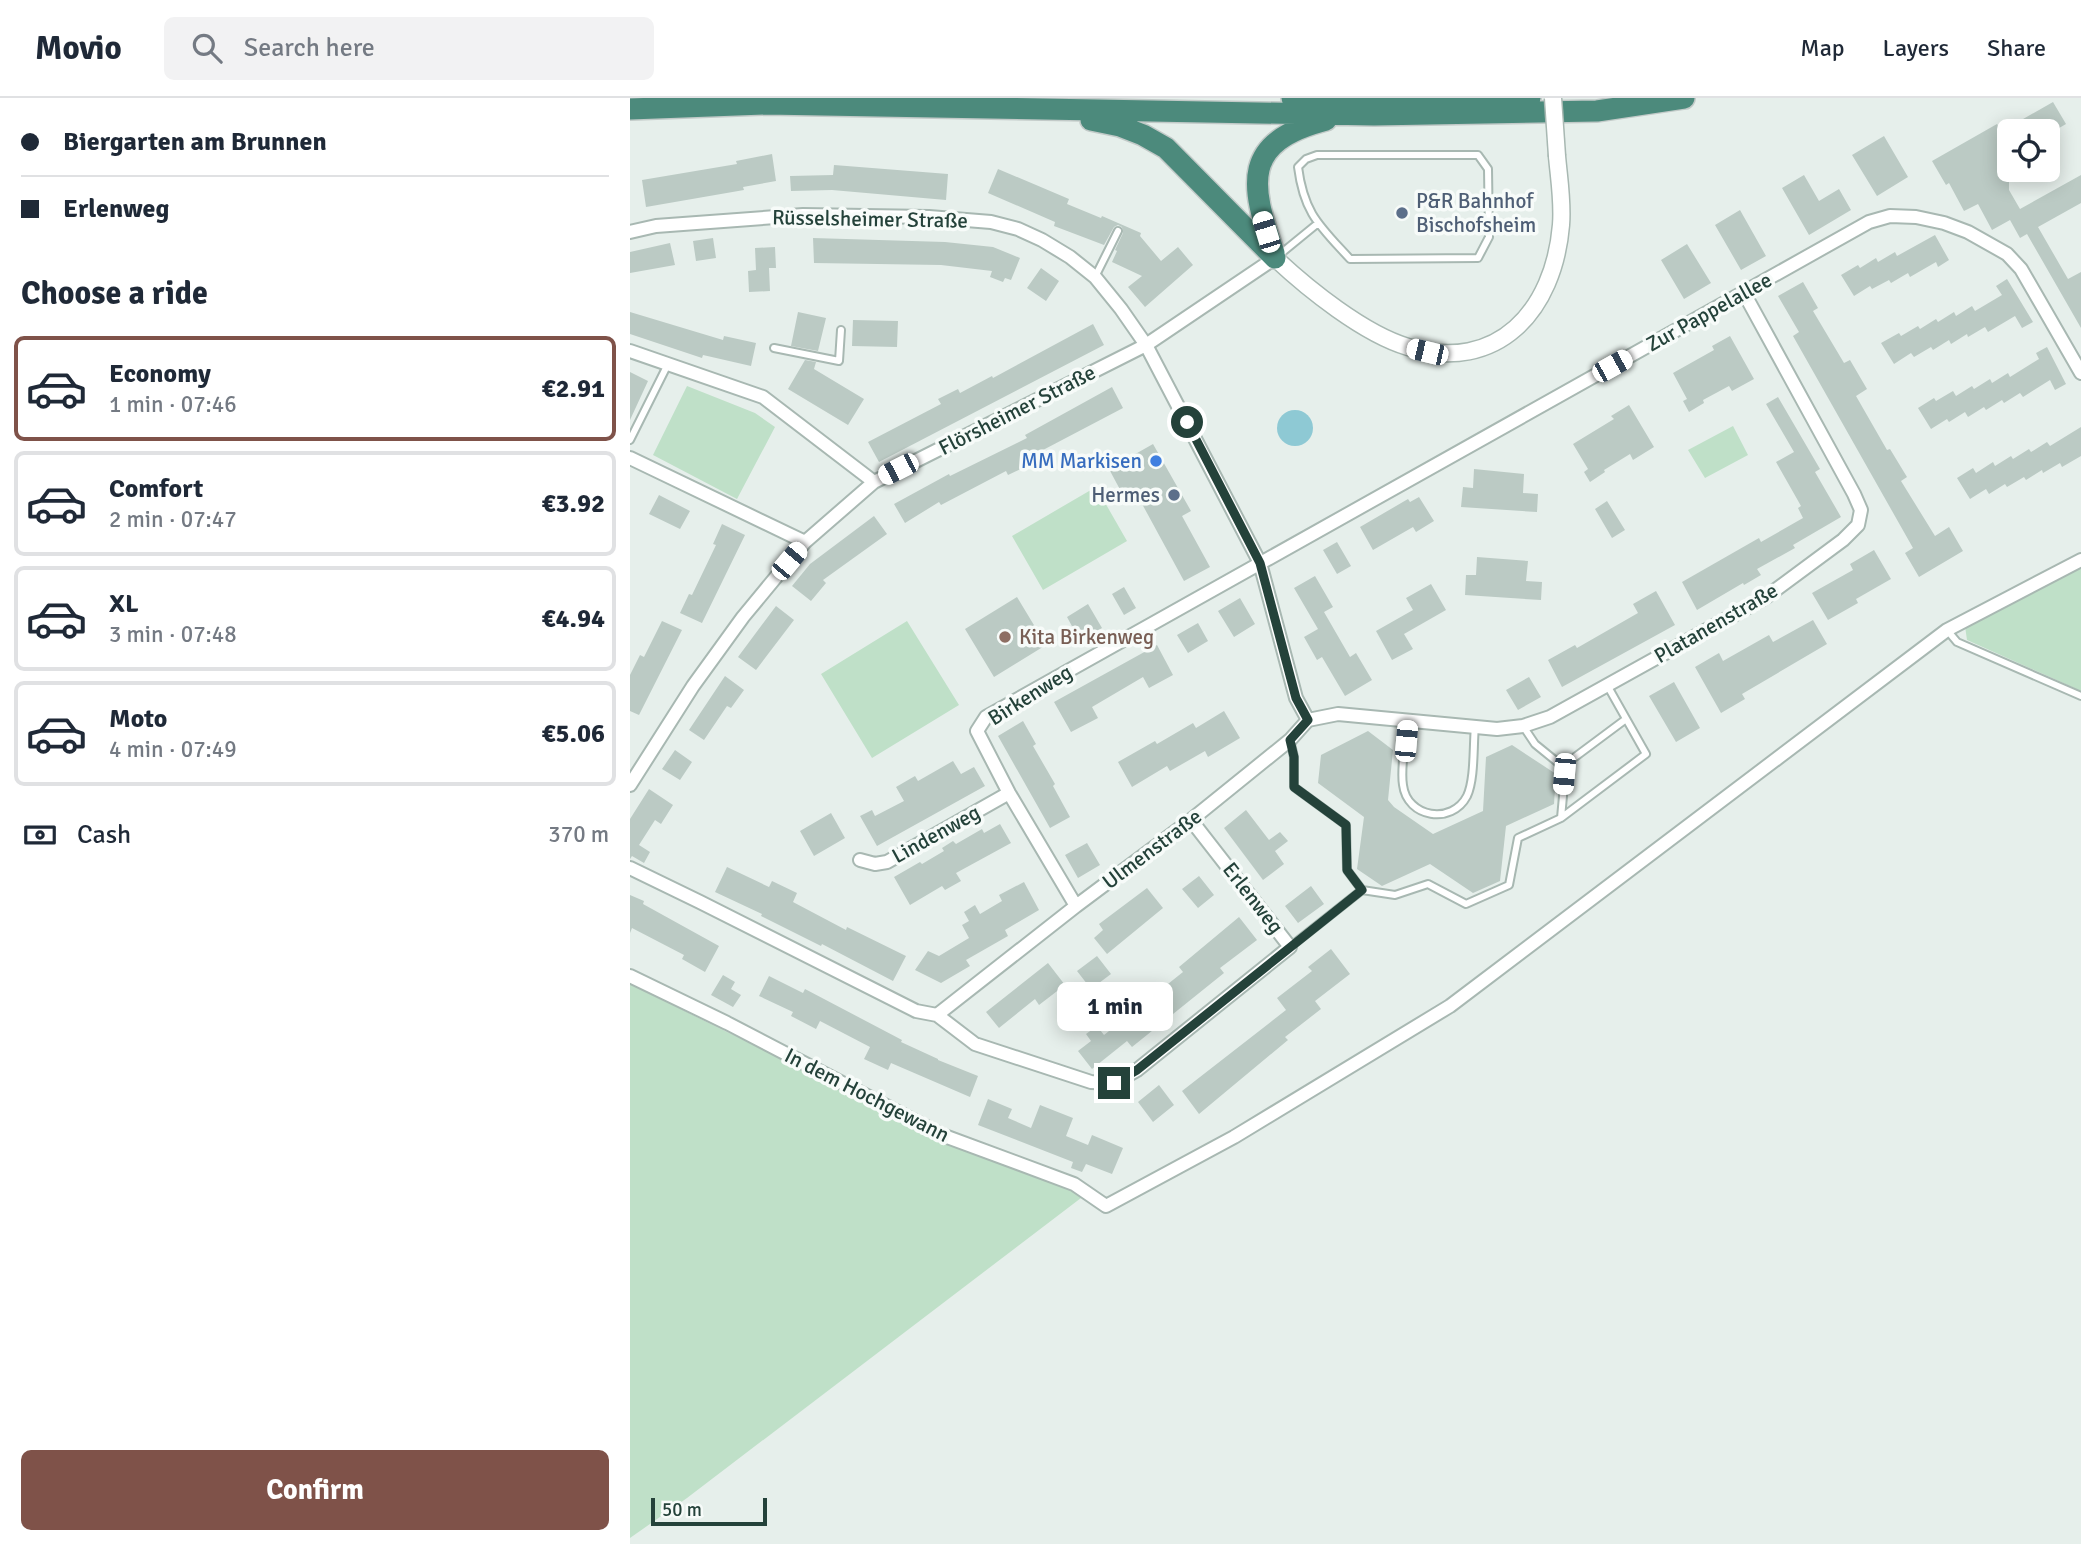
<!DOCTYPE html>
<html lang="en">
<head>
<meta charset="utf-8">
<style>
	body { margin:0; font-family:Signika,sans-serif; background:#f2f2f3; color:#1f2937; height:100vh; display:flex; flex-direction:column; font-size:26px; white-space:nowrap }
	* { box-sizing:border-box; margin:0 }
	p { font-size:23px; color:#747a83 }
	.icon { flex:none; width:38px; height:38px; fill:none; stroke:currentColor; stroke-width:2; stroke-linecap:round; stroke-linejoin:round }
	.map { position:relative; flex:1; overflow:hidden }
	.details { display:flex; flex-direction:column; background:#fff; width:630px }
	.details>* { flex:none }
	.top-card { display:grid; align-content:center; height:154px; padding:0 21px; background:#fff }
	.tools { position:absolute; left:1367px; top:21px; display:grid; gap:14px }
	.tools a { display:grid; place-items:center; width:63px; height:63px; border-radius:10px; background:#fff; box-shadow:0 4px 18px #0003; font-size:35px }
	.scale { position:absolute; left:21px; bottom:18px; width:116px; box-sizing:border-box; padding-left:7px; border:4px solid #24423a; border-top:0; font-size:19px; line-height:24px; white-space:nowrap; color:#24423a; -webkit-text-stroke:5px #f7fbf9; paint-order:stroke }
	.end { position:absolute; width:32px; height:32px; margin:-16px; border:9px solid #24423a; background:#fff; box-shadow:0 0 0 4px #fff }
	.from { border-radius:50% }
	.bubble { position:absolute; height:49px; border-radius:10px; background:#fff; box-shadow:0 4px 18px #0003; font-size:23px; font-weight:800; line-height:49px; text-align:center }
	.car { position:absolute; width:21px; height:42px; margin:-21px -10px; border-radius:9px; box-shadow:0 0 5px 2px #0007; background:linear-gradient(#fff 24%,#345 0 40%,#fff 0 76%,#345 0 86%,#fff 0) }
	.top-card b { display:flex; align-items:center; gap:24px; height:66px; font-size:26px }
	.top-card b+b { border-top:2px solid #e0e1e3 }
	.top-card i { width:18px; height:18px; background:#1f2937 }
	ul { padding:0; list-style:none }
	li { display:flex; align-items:center; gap:21px; height:105px; margin:0 14px 10px; padding:0 7px; border:4px solid #e0e1e3; border-radius:10px }
	li div { flex:1 }
	li b { display:block; font-size:26px }
	li em { font-style:normal; font-weight:800 }
	li.on { border-color:#7f5249 }
	li>.icon { width:63px; height:63px; stroke-width:1.5 }
	h2 { padding:0 21px; font-size:32px; line-height:84px }
	.pay { display:flex; align-items:center; gap:18px; height:77px; padding:0 21px; font-size:26px }
	.pay p { margin-inline-start:auto }
	.action { display:flex; gap:14px; margin-top:auto; padding:14px 21px }
	.action a { flex:1; height:80px; border-radius:10px; background:#7f5249; color:#fff; font-size:28px; font-weight:800; line-height:80px; text-align:center }
	header { display:flex; align-items:center; gap:42px; box-sizing:border-box; height:98px; padding:0 35px; background:#fff; border-bottom:2px solid #e0e1e3 }
	header strong { font-size:33px }
	nav { display:flex; gap:38px; margin-inline-start:auto; font-size:24px }
	.search { width:490px; height:63px; background:#f2f2f3; display:flex; align-items:center; gap:18px; box-sizing:border-box; padding:0 24px; border-radius:10px; color:#747a83; font-size:26px }
	main { display:flex; flex:1; min-height:0 }
	.map>svg:first-child { display:block }
	.green { fill:#bfe0c8 }
	.water { fill:#8ec9d4 }
	.building { fill:#bbcac4 }
	.lines { fill:none; stroke-linecap:round; stroke-linejoin:round }
	.service-casing { stroke:#a8b8b2; stroke-width:10 }
	.minor-casing { stroke:#a8b8b2; stroke-width:16 }
	.tertiary-casing { stroke:#a8b8b2; stroke-width:19 }
	.trunk-casing { stroke:#c2cac8; stroke-width:24 }
	.service { stroke:#fff; stroke-width:6 }
	.minor { stroke:#fff; stroke-width:12 }
	.tertiary { stroke:#fff; stroke-width:16 }
	.trunk { stroke:#4c8a7c; stroke-width:21 }
	.tertiary-bridge-casing { stroke:#a8b8b2; stroke-width:19; stroke-linecap:butt }
	.tertiary-bridge { stroke:#fff; stroke-width:16 }
	.route { stroke:#24423a; stroke-width:9 }
	.service-dot { fill:#5c6f8a; stroke:#f7fbf9; stroke-width:2.5 }
	.shop-dot { fill:#3f7fe0; stroke:#f7fbf9; stroke-width:2.5 }
	.education-dot { fill:#8d6e63; stroke:#f7fbf9; stroke-width:2.5 }
	.labels { text-anchor:middle; dominant-baseline:central; stroke-width:7; stroke-linejoin:round; paint-order:stroke }
	.service-label { font-size:21px; fill:#4e5e75; stroke:#f7fbf9; text-anchor:start }
	.street-label { font-size:21px; fill:#24423a; stroke:#f7fbf9 }
	.shop-label { font-size:21px; fill:#366cbe; stroke:#f7fbf9; text-anchor:end }
	.education-label { font-size:21px; fill:#785e54; stroke:#f7fbf9; text-anchor:start }
</style>
</head>
<body>
<header>
<strong>Movio</strong>
<div class="search"><svg class="icon" aria-label="search" viewBox="0 0 24 24"><circle cx="10" cy="10" r="6"/><path d="M15 15l6 6"/></svg>Search here</div>
<nav><a>Map</a><a>Layers</a><a>Share</a></nav>
</header>
<main>
<section class="details">
<div class="top-card">
<b><i class="from"></i>Biergarten am Brunnen</b>
<b><i></i>Erlenweg</b>
</div>
<h2>Choose a ride</h2>
<ul>
<li class="on"><svg class="icon" aria-label="car" viewBox="0 0 24 24"><path d="M5 17H2v-5l4-1 3-4h7l3 4 3 1v5h-3M9 17h6M6 11h13"/><circle cx="7" cy="17" r="2"/><circle cx="17" cy="17" r="2"/></svg><div><b>Economy</b><p>1 min · 07:46</p></div><em>€2.91</em></li>
<li><svg class="icon" aria-label="car" viewBox="0 0 24 24"><path d="M5 17H2v-5l4-1 3-4h7l3 4 3 1v5h-3M9 17h6M6 11h13"/><circle cx="7" cy="17" r="2"/><circle cx="17" cy="17" r="2"/></svg><div><b>Comfort</b><p>2 min · 07:47</p></div><em>€3.92</em></li>
<li><svg class="icon" aria-label="car" viewBox="0 0 24 24"><path d="M5 17H2v-5l4-1 3-4h7l3 4 3 1v5h-3M9 17h6M6 11h13"/><circle cx="7" cy="17" r="2"/><circle cx="17" cy="17" r="2"/></svg><div><b>XL</b><p>3 min · 07:48</p></div><em>€4.94</em></li>
<li><svg class="icon" aria-label="car" viewBox="0 0 24 24"><path d="M5 17H2v-5l4-1 3-4h7l3 4 3 1v5h-3M9 17h6M6 11h13"/><circle cx="7" cy="17" r="2"/><circle cx="17" cy="17" r="2"/></svg><div><b>Moto</b><p>4 min · 07:49</p></div><em>€5.06</em></li>
</ul>
<div class="pay"><svg class="icon" aria-label="cash" viewBox="0 0 24 24"><path d="M3 7h18v10H3z"/><circle cx="12" cy="12" r="2"/></svg>Cash<p>370 m</p></div>
<div class="action"><a>Confirm</a></div>
</section>
<div class="map">
<svg width="1451" height="1446" viewBox="0 0 1451 1446">
	<rect width="100%" height="100%" fill="#e6efeb"/>
	<!-- green -->
	<path class="green" d="M57,288l68,27 20,14 -38,72 -84,-44z
		M1103,328l15,29 -43,23 -17,-28z
		M466,389l31,54 -84,49 -31,-54z
		M1451,468v125l-114,-51 -2,-14z
		M277,523l52,84 -87,53 -51,-84z
		M0,886l184,91 127,67 128,46 12,10 -394,300 -57,40z"/>
	<!-- water -->
	<path class="water" d="M647 330a18 18 0 1 1 36 0a18 18 0 1 1-36 0Z"/>
	<!-- building -->
	<path class="building" d="M1423,4l13,22 -12,7h-45v59l11,19 61,-34v28l-43,24 30,52 13,-7v56l-54,-94 -7,4 -10,-18 -18,10 -14,-26 -14,7 -15,-28 -3,2 -14,-24 65,-37 5,7z
		M1254,38l24,41 -31,19 -25,-41z
		M142,56l4,27 -33,6 1,3 -98,17 -4,-27 95,-16 -1,-3z
		M204,67l114,9 -2,26 -114,-10 -41,1 -1,-15 43,-1z
		M368,71l71,30 -2,5 34,14 1,-2 39,17 -1,3 21,25 17,-14 15,18 -48,42 -17,-20 14,-11 -30,-14 5,-11 -2,-1 8,-17 -1,-6 -4,-2 -4,2 -10,18 -50,-19 1,-4 -67,-29z
		M1174,77l15,26 20,-12 12,21 -42,25 -27,-47z
		M1110,112l26,46 -25,14 -26,-45z
		M1305,137l14,25 -11,7 -2,-5 -26,15 -2,-4 -17,10 -2,-3 -17,9 -2,-3 -16,10 -13,-21 17,-10 2,3 16,-10 2,4 17,-10 2,4z
		M83,140l3,20 -20,3 -3,-20z
		M183,140l132,4 48,5 27,11 -9,22 -6,-2 -2,4 -13,-5 2,-6 -51,-6 -127,-2z
		M40,145l5,22 -45,8v-21z
		M1057,146l24,39 -27,16 -23,-39z
		M145,149l1,21h-7l1,23 -21,1 -1,-21 8,-1 -1,-22z
		M411,170l18,13 -13,20 -19,-13z
		M1377,181l26,43 -11,6 -7,-12 -27,16 -3,-5 -17,10 -1,-3 -16,10 -2,-4 -16,10 -2,-3 -17,10 -3,-4 -17,11 -13,-21 18,-10 2,3 17,-10 2,3 16,-10 2,3 16,-10 2,4 16,-10 3,5 27,-16 -6,-9z
		M1173,184l15,26 -5,3 31,52 6,-3 17,29 -11,7 31,54 3,-1 17,28 -6,4 34,55 14,-9 14,24 -44,26 -14,-24 8,-5 -120,-212 6,-4 -21,-36z
		M0,214l93,28 1,-4 32,7 -5,23 -48,-11 -1,3 -72,-24z
		M168,214l28,6 -8,33 -27,-5z
		M223,222l45,1 -1,26 -45,-1z
		M463,226l11,21 -225,117 -11,-20 73,-38 -3,-5 20,-10 2,4 32,-17 1,2z
		M1100,238l24,43 -22,12 -3,-5 -26,14 1,3 -15,9 -6,-11 4,-2 -14,-26 41,-23 -2,-4z
		M1417,249l19,37 -11,6 -5,-10 -27,17 -3,-4 -16,10 -2,-3 -16,10 -2,-3 -16,10 -3,-5 -16,10 -2,-3 -16,10 -13,-21 16,-10 2,3 17,-10 3,5 16,-10 2,3 16,-10 2,4 16,-10 2,4 29,-18 -3,-6z
		M175,262l11,2 -2,7 50,30 -16,26 -60,-36z
		M0,274l18,9 -18,39z
		M482,289l11,21 -99,52 3,6 -19,9 -2,-4 -65,34 -2,-3 -34,21 -11,-19 55,-30 1,2 77,-38 -2,-3z
		M1148,299l42,72 -5,3 26,45 -48,28 2,3 -38,21 4,6 -17,10 -1,-2 -46,27 -15,-28 77,-44 2,4 42,-24 -5,-10 3,-2 -25,-44 18,-10 -28,-48z
		M999,307l25,42 -21,13 -3,-6 -26,16 1,2 -15,10 -6,-10 4,-3 -15,-25 41,-25 -3,-3z
		M1451,329v29l-19,11 -2,-4 -17,10 -1,-3 -16,10 -2,-3 -17,10 -2,-3 -16,10 -3,-5 -16,10 -13,-21 16,-10 3,5 17,-11 2,4 16,-10 2,3 16,-10 2,3 16,-10 3,4z
		M523,346l38,67 -9,5 28,51 -26,14 -49,-90 -11,6 -15,-28z
		M844,371l50,5 -1,19 15,1 -1,18 -76,-5 2,-20 10,1z
		M29,397l31,16 -10,18 -31,-15z
		M789,399l15,24 -18,11 -3,-5 -40,23 -13,-23 48,-28 2,3z
		M977,403l18,29 -13,8 -17,-29z
		M244,418l13,18 -64,46 3,3 -15,18 -19,-15 18,-22z
		M92,426l23,11 -43,88 -22,-10 9,-19 3,1 24,-50 -3,-1z
		M707,444l14,24 -14,8 -14,-24z
		M1244,452l17,29 -35,20 2,4 -30,17 -16,-27 41,-23 -3,-6z
		M847,459l51,4 -2,20 16,1 -1,18 -76,-5 1,-20h10z
		M685,478l18,31 -9,5 26,45 6,-4 16,27 -27,16 -23,-39 -5,3 -13,-23 14,-8 -24,-41z
		M801,486l15,26 -42,24 9,15 -21,11 -16,-29 37,-21 -7,-12z
		M494,489l12,21 -12,7 -12,-21z
		M1026,493l19,34 -113,62 -14,-27 27,-15 2,3 61,-35 -5,-9z
		M387,499l29,48 -52,32 -29,-48z
		M610,500l15,26 -21,13 -16,-26z
		M458,506l14,24 -22,13 -13,-24z
		M146,508l18,14 -38,50 -18,-13z
		M1183,522l14,24 -85,50 3,5 -24,14 -26,-46 24,-14 4,8 46,-26 4,7z
		M32,523l20,9 -43,85 -9,-4v-36l10,-20 4,2z
		M568,525l10,18 -20,12 -11,-18z
		M527,547l16,30 -24,13 -6,-11 -51,30 6,11 -27,14 -17,-30z
		M95,578l19,14 -13,18 -4,-2 -23,34 -15,-10z
		M899,579l12,20 -23,13 -12,-20z
		M1044,584l26,46 -24,14 -27,-46z
		M594,613l16,27 -32,19 -3,-6 -35,20 -3,-5 -35,21 -14,-25 37,-21 2,3 36,-21 3,5z
		M393,623l13,23 -3,2 22,38 -2,2 17,31 -20,11 -52,-92z
		M738,633l25,19 -5,50 6,7 39,27 50,-23 3,-54 26,-12 44,29 -2,30 -48,22 -6,55 -27,12 -43,-29 -48,22 -25,-17 7,-52 -46,-34 3,-28z
		M45,652l17,12 -12,18 -18,-11z
		M323,663l8,13 13,-7 11,19 -108,60 -17,-30 12,-6 3,6 29,-15 -8,-14 19,-11 3,5z
		M19,691l24,16 -12,19 -6,-4 -16,25 11,7 -6,11 -12,-7 -2,3v-40z
		M616,712l23,30 11,-8 8,9 -13,10 9,13 -21,16 -39,-52z
		M201,715l14,25 -31,18 -14,-25z
		M370,726l11,19 -55,30 5,8 -16,9 -3,-4 -32,19 -16,-28 26,-15 2,2 22,-13 -2,-3 11,-7 3,3 26,-15 2,4z
		M457,745l13,22 -22,13 -13,-23z
		M97,769l42,20 3,-6 25,12 -4,9 53,28 1,-3 59,29 -13,25 -71,-37 -1,2 -60,-30 1,-2 -47,-22z
		M569,778l15,19 -16,13 -16,-19z
		M394,784l15,28 -34,20 3,6 -42,24 4,6 -29,17 -26,-13 13,-19 11,5 30,-18 -7,-13 7,-4 -5,-9 11,-7 5,9 22,-13 -3,-6z
		M681,788l13,18 -26,19 -13,-17z
		M517,790l16,20 -56,46 -13,-16 9,-8 -4,-6z
		M0,797l14,6 -1,3 76,42 -14,26 -23,-13 2,-4 -52,-27 -2,5z
		M609,819l18,23 -37,28 4,5 -92,74 -5,-6 -35,28 -14,-18 13,-10 -5,-7 11,-8 7,9 79,-63 -4,-5z
		M701,851l19,25 -35,27 6,8 -36,28 3,3 -89,74 -17,-23 104,-81 -9,-12 35,-27 -4,-4z
		M467,858l14,18 -20,15 -14,-18z
		M418,865l17,22 -26,20 -4,-6 -36,29 -13,-16z
		M93,877l12,7 -4,7 10,6 -8,12 -22,-12z
		M139,878l34,17 2,-4 97,51 -1,2 37,17v1l40,16 -8,21 -79,-34 -3,7 -24,-11 6,-12 -50,-26 -4,8 -25,-13 2,-4 -34,-16z
		M529,987l15,20 -21,17 -15,-20z
		M358,1001l24,10 -4,9 23,10 9,-23 33,13 -7,18 22,9 4,-10 31,13 -11,26 -26,-10 -4,8 -11,-4 2,-6 -95,-37z"/>
	<g class="lines">
		<!-- service casing -->
		<g class="service-casing">
			<path id="service" d="M687,57h161l10,14 1,68 -11,21 -128,1c-30,-33 -46,-45 -52,-92l8,-8z
				M649,157l38,-31
				M465,179l23,-46
				M144,250l65,13 2,-31
				M0,342l38,-76
				M1317,532l10,12 124,54
				M777,623c-1,18 -7,47 -4,64 4,33 49,40 64,11 8,-17 6,-50 8,-70
				M893,628l12,18 27,22 3,8 -4,44
				M660,642l4,17v30l52,38 1,45 15,20 33,5 33,-11 38,20 43,-19 9,-47 43,-20 85,-64 -39,-69
				M945,659l51,-38
				M660,849l72,-57"/>
		</g>
		<!-- minor casing -->
		<g class="minor-casing">
			<path id="minor" d="M0,134l26,-6 147,-11 126,2 62,5 27,7 24,11 28,17 25,20 26,32 25,36 114,218 36,135 12,22
				M0,253l133,46 111,85
				M0,360l175,84
				M678,622l30,-6 159,15 26,-3 27,-9 216,-120 77,-57 15,-15 3,-15 -7,-16 -110,-201
				M0,687l63,-99 50,-69 62,-75 69,-60 272,-137 129,-87
				M230,762l15,4 12,-2 122,-69
				M0,770l70,34 216,109 21,4 38,29 116,38 23,1 23,-13 153,-123 -99,-127
				M446,808l-67,-113 -32,-62 9,-14 883,-495 21,-6 26,1 28,6 24,9 39,22 14,15 60,104
				M0,878l97,47 215,112 132,49 32,22 128,-69 216,-131 497,-376 134,-70
				M307,917l139,-109 115,-86 99,-80 18,-20"/>
		</g>
		<!-- tertiary casing -->
		<g class="tertiary-casing">
			<path id="tertiary" d="M645,160c33,31 89,76 133,89 90,27 146,-37 153,-122 2,-23 -2,-46 -4,-69"/>
		</g>
		<!-- trunk casing -->
		<g class="trunk-casing">
			<path id="trunk" d="M662,0l107,2 131,-2
				M0,11l137,-5 607,11 223,-4 87,-13
				M461,22l29,6 23,9 23,13 109,110
				M644,155c-24,-69 -33,-111 52,-133"/>
		</g>
		<!-- service -->
		<use href="#service" class="service"/>
		<!-- minor -->
		<use href="#minor" class="minor"/>
		<!-- tertiary -->
		<use href="#tertiary" class="tertiary"/>
		<!-- trunk -->
		<use href="#trunk" class="trunk"/>
		<!-- tertiary-bridge casing -->
		<g class="tertiary-bridge-casing">
			<path id="tertiary-bridge" d="M923,0l4,58"/>
		</g>
		<!-- tertiary-bridge -->
		<use href="#tertiary-bridge" class="tertiary-bridge"/>
	</g>
	<g class="lines">
		<!-- route -->
		<path class="route" d="M484,985l23,-13 225,-180 -15,-20 -1,-45 -52,-38v-30l-4,-17 18,-20 -12,-22 -36,-135 -73,-141"/>
	</g>
	<!-- markers -->
	<g class="service-dot">
		<circle cx="772" cy="115" r="7"/>
		<circle cx="544" cy="397" r="7"/>
	</g>
	<circle class="shop-dot" cx="526" cy="363" r="7"/>
	<circle class="education-dot" cx="375" cy="539" r="7"/>
	<g class="labels">
		<!-- service labels -->
		<g class="service-label">
			<text x="786" y="103">P&amp;R Bahnhof<tspan x="786" dy="24">Bischofsheim</tspan></text>
			<text x="530" y="397" text-anchor="end">Hermes</text>
		</g>
		<!-- street labels -->
		<g class="street-label">
			<text transform="translate(240 121) rotate(1)">Rüsselsheimer Straße</text>
			<text transform="translate(1079 214) rotate(-29)">Zur Pappelallee</text>
			<text transform="translate(387 312) rotate(-27)">Flörsheimer Straße</text>
			<text transform="translate(1086 525) rotate(-30)">Platanenstraße</text>
			<text transform="translate(400 597) rotate(-32)">Birkenweg</text>
			<text transform="translate(306 736) rotate(-29)">Lindenweg</text>
			<text transform="translate(522 751) rotate(-37)">Ulmenstraße</text>
			<text transform="translate(623 800) rotate(52)">Erlenweg</text>
			<text transform="translate(237 997) rotate(27)">In dem Hochgewann</text>
		</g>
		<!-- shop labels -->
		<g class="shop-label">
			<text x="512" y="363">MM Markisen</text>
		</g>
		<!-- education labels -->
		<g class="education-label">
			<text x="389" y="539">Kita Birkenweg</text>
		</g>
	</g>
</svg>
<div class="tools">
<a><svg class="icon" aria-label="locate" viewBox="0 0 24 24"><circle cx="12" cy="12" r="6"/><path d="M12 2v4M12 18v4M2 12h4M18 12h4"/></svg></a>
</div>
<div class="scale">50 m</div>
<i class="end from" style="left:557px;top:324px"></i>
<i class="end" style="left:484px;top:985px"></i>
<div class="bubble" style="left:427px;top:884px;width:116px">1 min</div>
<i class="car" style="left:636px;top:134px;rotate:343deg"></i>
<i class="car" style="left:797px;top:254px;rotate:283deg"></i>
<i class="car" style="left:982px;top:268px;rotate:61deg"></i>
<i class="car" style="left:268px;top:371px;rotate:243deg"></i>
<i class="car" style="left:159px;top:463px;rotate:40deg"></i>
<i class="car" style="left:776px;top:643px;rotate:5deg"></i>
<i class="car" style="left:934px;top:676px;rotate:185deg"></i>
</div>
</main>
</body>
</html>
